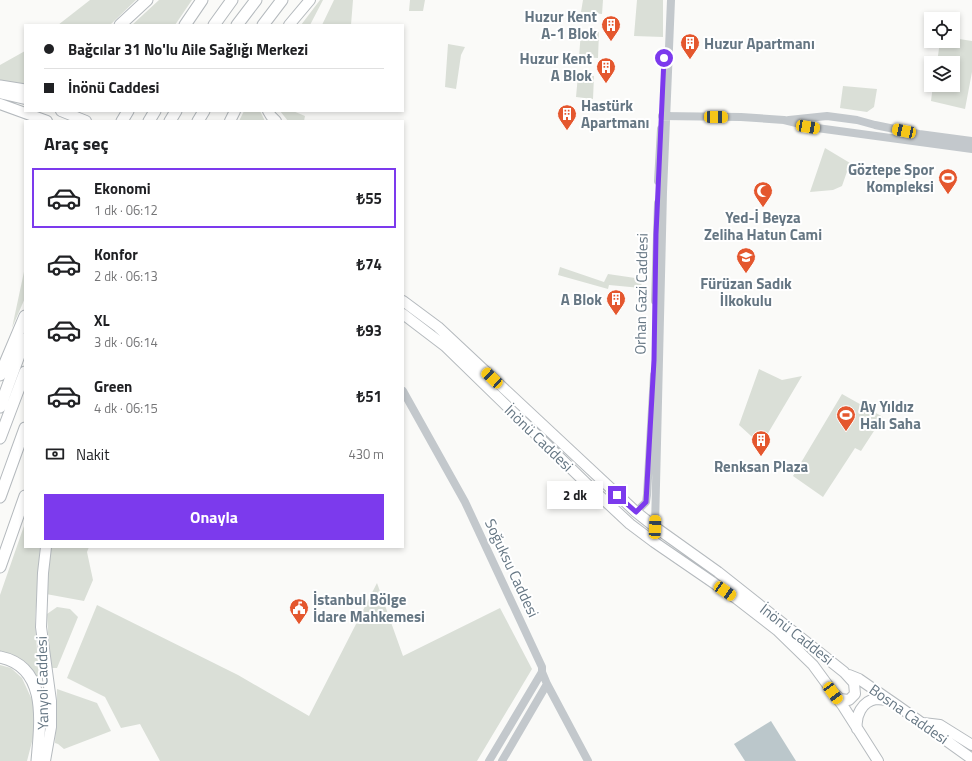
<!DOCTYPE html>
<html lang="tr">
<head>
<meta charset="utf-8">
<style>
	body { margin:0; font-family:"Titillium Web",sans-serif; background:#f6f6f6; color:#202124; height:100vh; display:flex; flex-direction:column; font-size:15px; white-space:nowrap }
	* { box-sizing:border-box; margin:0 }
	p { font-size:13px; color:#757577 }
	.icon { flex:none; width:22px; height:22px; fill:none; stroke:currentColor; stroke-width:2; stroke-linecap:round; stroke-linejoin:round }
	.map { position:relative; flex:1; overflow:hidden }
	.sheet { position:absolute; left:24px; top:120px; width:380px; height:428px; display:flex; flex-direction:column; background:#fff; border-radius:0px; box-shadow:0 2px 6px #0003 }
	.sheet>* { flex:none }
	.guide { position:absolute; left:24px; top:24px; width:380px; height:88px; border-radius:0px; box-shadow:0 2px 6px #0003; display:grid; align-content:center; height:88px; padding:0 20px; background:#fff }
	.tools { position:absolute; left:924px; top:12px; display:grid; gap:8px }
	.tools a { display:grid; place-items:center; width:36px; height:36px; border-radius:0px; background:#fff; box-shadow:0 2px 6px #0003; font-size:20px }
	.end { position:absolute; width:18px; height:18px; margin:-9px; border:5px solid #7c3aed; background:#fff; box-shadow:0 0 0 2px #fff }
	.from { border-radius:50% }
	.bubble { position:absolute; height:28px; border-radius:0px; background:#fff; box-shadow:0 2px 6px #0003; font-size:13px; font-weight:700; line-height:28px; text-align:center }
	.car { position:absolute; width:12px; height:24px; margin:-12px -6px; border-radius:5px; box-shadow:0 0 3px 1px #0007; background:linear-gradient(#f5c518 24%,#345 0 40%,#f5c518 0 76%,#345 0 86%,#f5c518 0) }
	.guide b { display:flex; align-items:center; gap:14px; height:38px; font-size:15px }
	.guide b+b { border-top:1px solid #e0e0e0 }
	.guide i { width:10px; height:10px; background:#202124 }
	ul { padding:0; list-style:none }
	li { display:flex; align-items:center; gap:12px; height:60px; margin:0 8px 6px; padding:0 12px; border:2px solid transparent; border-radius:0px }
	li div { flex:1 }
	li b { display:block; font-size:15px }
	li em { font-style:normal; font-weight:700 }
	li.selected { border-color:#7c3aed }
	li>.icon { width:36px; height:36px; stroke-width:1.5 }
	h2 { padding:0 20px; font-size:18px; line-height:48px }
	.pay { display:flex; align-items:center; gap:10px; height:44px; padding:0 20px; font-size:15px }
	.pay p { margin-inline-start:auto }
	.action { display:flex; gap:8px; margin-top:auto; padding:8px 20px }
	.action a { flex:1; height:46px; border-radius:0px; background:#7c3aed; color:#fff; font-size:16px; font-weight:700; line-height:46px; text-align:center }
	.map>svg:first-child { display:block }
	.green { fill:#dadfd7 }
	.water { fill:#bbc7cb }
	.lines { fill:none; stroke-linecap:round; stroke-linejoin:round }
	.primary-casing { stroke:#b5babe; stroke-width:12 }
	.trunk-casing { stroke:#b4b9bd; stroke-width:12 }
	.motorway-casing { stroke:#b4b9bd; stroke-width:13 }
	.tertiary { stroke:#c3c8cc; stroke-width:8 }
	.primary { stroke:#fff; stroke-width:10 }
	.trunk { stroke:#fff; stroke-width:10 }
	.motorway { stroke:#fff; stroke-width:11 }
	.route { stroke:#7c3aed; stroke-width:5 }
	.labels { text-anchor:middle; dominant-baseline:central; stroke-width:4; stroke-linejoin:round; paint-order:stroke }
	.poi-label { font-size:15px; font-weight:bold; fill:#657683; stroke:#fff; text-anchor:end }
	.street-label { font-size:15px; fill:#657683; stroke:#fff }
</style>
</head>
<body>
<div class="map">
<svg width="972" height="761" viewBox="0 0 972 761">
	<rect width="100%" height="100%" fill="#fafaf8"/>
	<!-- green -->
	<path class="green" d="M90,0h46l-26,25h-52z
		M159,0h33l-17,25h-43z
		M320,0h3l-13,25h-9z
		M334,0h19l-2,25h-29z
		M410,0h15l-2,11h-14z
		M583,0h20l-1,14 -21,-2z
		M637,0h26v37l-29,-1z
		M581,31l18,1 -1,26 -19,-1z
		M953,38l19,3v31l-7,37 -34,-8 2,-16h20v-22h-16l3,-22h13z
		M448,44l17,3 -4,8 -5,34 -11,-2z
		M25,51v32l-9,1 -16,-2v-17z
		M578,75l16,1 -1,23 -17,-2z
		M843,86l34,3 -3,18 -7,5 -27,-4z
		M244,111h16l5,10 -12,-1 -14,1z
		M280,111h13l12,5 -1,5h-16z
		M825,148l25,15 -8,23 -9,4 -23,2z
		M25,267v31l-13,30z
		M560,267l44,15 4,-8 34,5 -1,9 -32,-3 -1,4 -50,-14z
		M759,369l23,11 20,-4 -41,69 -22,-20z
		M842,394l41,23 -22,34 -6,-3 -32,49 -30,-21z
		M25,523v24h15l-5,74 4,58 -2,1 -8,-14 -29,-15v-56z
		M48,547h41l-2,5 6,28 -9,21 -38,-7z
		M377,583l26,73 97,-48 32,61 -55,92h-317l-20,-37 -19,4 -16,-31 -38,-19 30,-73 141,70 71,41z
		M57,607l13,2 8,8 -21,51h-7l-3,-54z
		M0,665l11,3 11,10 11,24 1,32 -7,27h-27z
		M57,689l40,14 14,28 -47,18 -6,-5 -3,-1z"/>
	<!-- water -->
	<path class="water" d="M771,721l25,40h-51l-11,-17z"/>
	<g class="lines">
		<!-- primary casing -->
		<g class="primary-casing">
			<path id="primary" d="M403,301l35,26 198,185 19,15 63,45 126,100 10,11 1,11 -6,6 -9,-1 -4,-4
				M403,314l42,32 142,138 43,40 24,18 83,57 40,31 36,35 30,41 35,55
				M849,675l10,4 39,27 74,53
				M923,723l17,2 32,20
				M857,729c-2,-13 5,-28 19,-30 4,0 9,1 13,1
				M45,761l6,-34v-26l-10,-74 2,-54 3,-26"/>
		</g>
		<!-- trunk casing -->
		<g class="trunk-casing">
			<path id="trunk" d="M289,25l21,-25
				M0,93l25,6
				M0,104l47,17
				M61,111l25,10
				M268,111l3,5 5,5
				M230,121l5,-10"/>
		</g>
		<!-- motorway casing -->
		<g class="motorway-casing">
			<path id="motorway" d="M120,25l27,-25
				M185,25l17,-25
				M214,25l18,-25
				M237,25l19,-25
				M263,25l19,-25
				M0,86l25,4
				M122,121l6,-10
				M149,121l6,-10
				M170,121l6,-10
				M198,121l6,-10
				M0,375l25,-59
				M0,407l25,-68
				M0,438l25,-66
				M0,497l25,-69
				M0,567l25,-71
				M0,657c49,10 40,67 37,104"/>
		</g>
		<!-- tertiary -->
		<path class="tertiary" d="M662,116l79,1 43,3 33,8 155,21
			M789,120l38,-4 30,4 18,5 44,9 53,7
			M658,181l3,-52
			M655,301l3,-98
			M403,391l62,111 77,165v5l5,12 41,77
			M636,512l10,-10 1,-7 7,-120
			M655,527l8,-335 8,-192
			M489,761l53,-89
			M502,761l45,-77"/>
		<!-- primary -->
		<use href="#primary" class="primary"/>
		<!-- trunk -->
		<use href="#trunk" class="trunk"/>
		<!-- motorway -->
		<use href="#motorway" class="motorway"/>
	</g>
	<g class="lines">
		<!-- route -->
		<path class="route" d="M617,495l19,17 10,-10 8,-142 2,-126 8,-176"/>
	</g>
	<!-- icons -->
	<defs>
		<g id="building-pin" transform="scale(1)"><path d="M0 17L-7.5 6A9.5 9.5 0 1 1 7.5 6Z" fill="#e4572e" stroke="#fff"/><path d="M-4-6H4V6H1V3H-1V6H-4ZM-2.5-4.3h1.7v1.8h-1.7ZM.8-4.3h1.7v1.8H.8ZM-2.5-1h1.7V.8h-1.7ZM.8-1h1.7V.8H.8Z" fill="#fff"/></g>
		<g id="stadium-pin" transform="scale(1)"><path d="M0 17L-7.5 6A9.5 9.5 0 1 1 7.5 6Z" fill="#e4572e" stroke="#fff"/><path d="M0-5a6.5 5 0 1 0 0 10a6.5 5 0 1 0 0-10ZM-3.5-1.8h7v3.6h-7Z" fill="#fff"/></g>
		<g id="mosque-pin" transform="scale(1)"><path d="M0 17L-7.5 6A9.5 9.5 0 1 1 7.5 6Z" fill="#e4572e" stroke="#fff"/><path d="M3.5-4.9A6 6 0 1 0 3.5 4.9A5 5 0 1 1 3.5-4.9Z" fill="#fff"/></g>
		<g id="school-pin" transform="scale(1)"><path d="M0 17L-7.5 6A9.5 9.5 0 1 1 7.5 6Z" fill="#e4572e" stroke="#fff"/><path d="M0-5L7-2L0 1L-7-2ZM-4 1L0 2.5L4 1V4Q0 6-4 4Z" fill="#fff"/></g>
		<g id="civic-pin" transform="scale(1)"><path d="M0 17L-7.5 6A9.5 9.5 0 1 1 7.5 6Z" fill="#e4572e" stroke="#fff"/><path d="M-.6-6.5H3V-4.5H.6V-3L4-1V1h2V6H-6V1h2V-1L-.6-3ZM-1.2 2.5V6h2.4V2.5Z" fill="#fff"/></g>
	</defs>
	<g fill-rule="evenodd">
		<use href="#building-pin" x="611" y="25"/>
		<use href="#building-pin" x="690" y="43"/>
		<use href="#building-pin" x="606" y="67"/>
		<use href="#building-pin" x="567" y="114"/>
		<use href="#stadium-pin" x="948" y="178"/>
		<use href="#mosque-pin" x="763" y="191"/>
		<use href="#school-pin" x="746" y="257"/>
		<use href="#building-pin" x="616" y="299"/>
		<use href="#stadium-pin" x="846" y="415"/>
		<use href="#building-pin" x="761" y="440"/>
		<use href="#civic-pin" x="299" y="608"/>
	</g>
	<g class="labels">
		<!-- poi labels -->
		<g class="poi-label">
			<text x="597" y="16">Huzur Kent<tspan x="597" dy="17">A-1 Blok</tspan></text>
			<text x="704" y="43" text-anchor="start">Huzur Apartmanı</text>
			<text x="592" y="58">Huzur Kent<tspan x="592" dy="17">A Blok</tspan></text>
			<text x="581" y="105" text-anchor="start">Hastürk<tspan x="581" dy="17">Apartmanı</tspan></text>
			<text x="934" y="169">Göztepe Spor<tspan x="934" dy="17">Kompleksi</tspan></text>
			<text x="763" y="217" text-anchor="middle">Yed-İ Beyza<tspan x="763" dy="17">Zeliha Hatun Cami</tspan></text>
			<text x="746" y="283" text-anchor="middle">Fürüzan Sadık<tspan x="746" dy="17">İlkokulu</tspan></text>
			<text x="602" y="299">A Blok</text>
			<text x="860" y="406" text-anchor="start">Ay Yıldız<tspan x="860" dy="17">Halı Saha</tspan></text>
			<text x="761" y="466" text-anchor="middle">Renksan Plaza</text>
			<text x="313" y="599" text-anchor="start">İstanbul Bölge<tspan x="313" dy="17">İdare Mahkemesi</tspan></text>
		</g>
		<!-- street labels -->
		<g class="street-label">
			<text transform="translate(641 294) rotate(-89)">Orhan Gazi Caddesi</text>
			<text transform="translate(539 438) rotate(44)">İnönü Caddesi</text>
			<text transform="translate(512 568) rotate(65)">Soğuksu Caddesi</text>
			<text transform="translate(797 634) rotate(38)">İnönü Caddesi</text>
			<text transform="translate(42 683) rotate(-91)">Yanyol Caddesi</text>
			<text transform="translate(909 714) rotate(35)">Bosna Caddesi</text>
		</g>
	</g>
</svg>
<div class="tools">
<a><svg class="icon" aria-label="locate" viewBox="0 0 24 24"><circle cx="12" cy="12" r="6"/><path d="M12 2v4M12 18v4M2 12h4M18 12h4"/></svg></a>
<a><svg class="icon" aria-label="layers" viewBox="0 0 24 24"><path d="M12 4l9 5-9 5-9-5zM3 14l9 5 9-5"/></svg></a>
</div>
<i class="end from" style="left:664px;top:58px"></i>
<i class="end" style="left:617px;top:495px"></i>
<div class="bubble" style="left:547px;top:481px;width:56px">2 dk</div>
<i class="car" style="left:716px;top:117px;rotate:91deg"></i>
<i class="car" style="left:808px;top:127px;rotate:100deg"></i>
<i class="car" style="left:904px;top:131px;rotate:282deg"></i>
<i class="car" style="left:492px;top:378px;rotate:313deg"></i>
<i class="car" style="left:655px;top:527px;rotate:2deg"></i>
<i class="car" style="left:725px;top:591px;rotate:124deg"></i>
<i class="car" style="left:833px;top:693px;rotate:144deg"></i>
<div class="guide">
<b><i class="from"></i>Bağcılar 31 No'lu Aile Sağlığı Merkezi</b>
<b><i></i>İnönü Caddesi</b>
</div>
<section class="sheet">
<h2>Araç seç</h2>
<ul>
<li class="selected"><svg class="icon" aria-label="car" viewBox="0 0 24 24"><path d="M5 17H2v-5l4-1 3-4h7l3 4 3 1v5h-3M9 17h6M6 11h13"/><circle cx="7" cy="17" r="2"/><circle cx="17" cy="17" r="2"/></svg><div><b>Ekonomi</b><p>1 dk · 06:12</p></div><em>₺55</em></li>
<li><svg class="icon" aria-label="car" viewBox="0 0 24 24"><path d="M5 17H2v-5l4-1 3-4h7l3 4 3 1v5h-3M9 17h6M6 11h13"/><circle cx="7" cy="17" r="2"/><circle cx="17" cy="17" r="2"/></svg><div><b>Konfor</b><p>2 dk · 06:13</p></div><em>₺74</em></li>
<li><svg class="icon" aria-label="car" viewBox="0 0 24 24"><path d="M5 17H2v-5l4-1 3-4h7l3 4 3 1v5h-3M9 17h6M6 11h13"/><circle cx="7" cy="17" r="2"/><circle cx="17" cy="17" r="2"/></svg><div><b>XL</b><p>3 dk · 06:14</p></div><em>₺93</em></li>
<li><svg class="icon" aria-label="car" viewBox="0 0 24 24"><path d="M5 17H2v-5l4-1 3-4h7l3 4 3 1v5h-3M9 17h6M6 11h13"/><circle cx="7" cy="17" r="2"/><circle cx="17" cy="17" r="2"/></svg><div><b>Green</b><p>4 dk · 06:15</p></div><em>₺51</em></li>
</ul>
<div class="pay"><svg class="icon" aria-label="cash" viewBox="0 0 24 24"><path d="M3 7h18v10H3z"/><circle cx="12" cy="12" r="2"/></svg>Nakit<p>430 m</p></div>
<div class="action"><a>Onayla</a></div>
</section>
</div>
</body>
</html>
